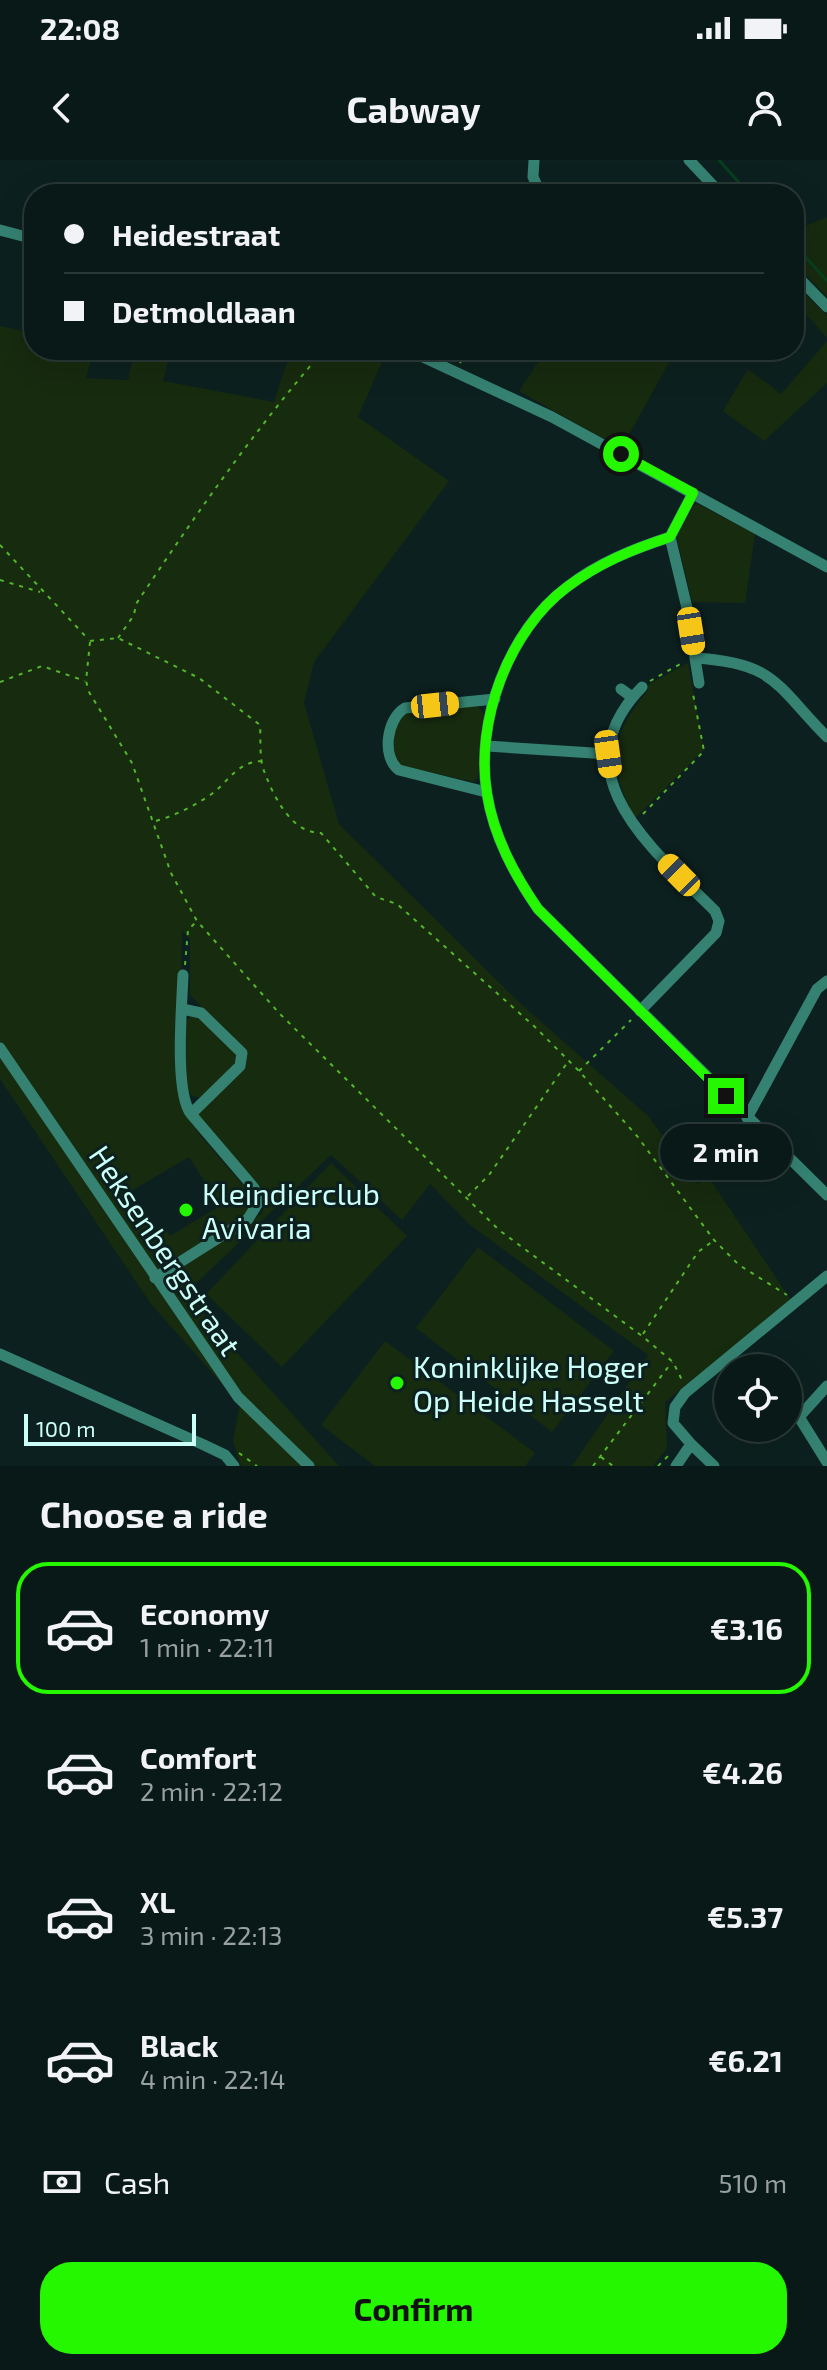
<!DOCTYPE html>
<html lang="en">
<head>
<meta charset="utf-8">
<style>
	body { margin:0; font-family:"Exo 2",sans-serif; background:#172624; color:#f1f3f6; height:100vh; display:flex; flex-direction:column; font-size:30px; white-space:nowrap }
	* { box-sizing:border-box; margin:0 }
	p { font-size:26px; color:#99a0a1 }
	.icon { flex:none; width:44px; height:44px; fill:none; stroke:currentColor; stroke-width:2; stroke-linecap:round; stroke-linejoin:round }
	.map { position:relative; height:1306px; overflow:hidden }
	.drawer { display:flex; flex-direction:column; background:#091917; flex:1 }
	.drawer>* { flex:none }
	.banner { position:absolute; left:24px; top:24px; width:780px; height:176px; border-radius:32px; box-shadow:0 8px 32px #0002,0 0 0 2px #293836; display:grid; align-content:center; height:176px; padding:0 40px; background:#091917 }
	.fabs { position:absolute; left:714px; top:1194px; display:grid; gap:16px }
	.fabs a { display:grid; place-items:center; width:88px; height:88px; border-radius:50%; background:#091917; box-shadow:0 8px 32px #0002,0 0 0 2px #293836; font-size:40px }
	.scale { position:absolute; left:24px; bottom:20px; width:172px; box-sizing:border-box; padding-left:8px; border:4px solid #ccfff8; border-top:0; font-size:22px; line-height:28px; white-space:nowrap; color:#ccfff8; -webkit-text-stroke:6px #0c211f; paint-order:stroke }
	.end { position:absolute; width:36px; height:36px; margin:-18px; border:10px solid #24f700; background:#111; box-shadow:0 0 0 4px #111 }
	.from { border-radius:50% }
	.bubble { position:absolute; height:56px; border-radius:28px; background:#091917; box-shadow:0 8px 32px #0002,0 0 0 2px #293836; font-size:26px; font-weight:700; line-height:56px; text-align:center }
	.car { position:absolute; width:24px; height:48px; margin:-24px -12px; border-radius:10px; box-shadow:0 0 6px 2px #0007; background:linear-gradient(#f5c518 24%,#345 0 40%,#f5c518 0 76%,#345 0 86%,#f5c518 0) }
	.banner b { display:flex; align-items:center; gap:28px; height:76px; font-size:30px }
	.banner b+b { border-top:2px solid #293836 }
	.banner i { width:20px; height:20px; background:#f1f3f6 }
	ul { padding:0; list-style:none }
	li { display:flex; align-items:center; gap:24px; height:132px; margin:0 16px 12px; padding:0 24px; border:4px solid transparent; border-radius:32px }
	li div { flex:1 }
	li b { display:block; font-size:30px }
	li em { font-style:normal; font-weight:700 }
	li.selected { border-color:#24f700 }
	li>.icon { width:72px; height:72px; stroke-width:1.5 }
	h2 { padding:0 40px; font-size:36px; line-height:96px }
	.pay { display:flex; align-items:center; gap:20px; height:88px; padding:0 40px; font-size:30px }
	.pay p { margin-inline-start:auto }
	.cta { display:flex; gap:16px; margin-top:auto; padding:16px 40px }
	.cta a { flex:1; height:92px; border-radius:32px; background:#24f700; color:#111; font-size:32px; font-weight:700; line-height:92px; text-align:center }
	.status { display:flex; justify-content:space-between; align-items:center; height:56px; padding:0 40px; background:#091917; direction:ltr }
	.status svg { height:22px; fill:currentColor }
	header { display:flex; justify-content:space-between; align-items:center; height:104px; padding:0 40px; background:#091917; font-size:36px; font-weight:700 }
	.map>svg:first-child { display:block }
	.green { fill:#172b0f; fill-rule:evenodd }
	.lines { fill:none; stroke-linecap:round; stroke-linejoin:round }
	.stream { stroke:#073f1d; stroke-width:3 }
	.path { stroke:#54b629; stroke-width:2; stroke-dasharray:4 6; stroke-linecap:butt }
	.minor { stroke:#358272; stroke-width:11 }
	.route { stroke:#24f700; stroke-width:10 }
	.poi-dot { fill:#24f700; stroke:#0c211f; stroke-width:3 }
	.labels { text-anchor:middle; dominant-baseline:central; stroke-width:6; stroke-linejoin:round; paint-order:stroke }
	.poi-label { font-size:30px; fill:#ccfff8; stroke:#0c211f; text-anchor:start }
	.street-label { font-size:30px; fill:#ccfff8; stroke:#0c211f }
</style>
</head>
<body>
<div class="status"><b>22:08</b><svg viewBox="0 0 49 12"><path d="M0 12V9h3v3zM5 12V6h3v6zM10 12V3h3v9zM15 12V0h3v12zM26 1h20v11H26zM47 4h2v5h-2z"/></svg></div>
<header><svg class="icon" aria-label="back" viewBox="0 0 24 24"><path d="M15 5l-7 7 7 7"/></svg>Cabway<svg class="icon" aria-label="person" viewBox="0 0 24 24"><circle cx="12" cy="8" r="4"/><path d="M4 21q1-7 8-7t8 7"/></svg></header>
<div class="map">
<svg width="827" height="1306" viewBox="0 0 827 1306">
	<rect width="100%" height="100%" fill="#0c211f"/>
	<!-- green -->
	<path class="green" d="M827,57v80l-33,-34v-42l4,8z
		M794,124l33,31v23l-33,-38z
		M0,166l34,7v17h60l-8,28 42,2 7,-30h36l-8,31 111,21 17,-52h96l-29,67 91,64 -135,181 -10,41 35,121 183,181 126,111 50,68 11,-6 82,122 -126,102 2,46 -14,18h-81l76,-111 -178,-130 -40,-41 -28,36 -71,-65 -142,135 22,34 128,142h-98l-8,-25 7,-37 -89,-100 -151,-225zM182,770l8,9v56l54,54v19l-47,47 64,75 3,18 -3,6 -85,56 -4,-8 73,-48 7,-10 -2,-11 -51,-59 -15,-23 -4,-21zM189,997l31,49 -50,30 -5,-8 -12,7 -27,-41z
		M827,181v42l-63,58 -41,-30 25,-42 33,25z
		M546,190h130l-55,99 -102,-58z
		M696,343l59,31 -10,69 -53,-1 -16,-67z
		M688,503l16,87 -70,69c-26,-59 -27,-77 14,-129l-2,-4z
		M477,545l8,11 -6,60 -5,6 -72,-16 -9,-11 2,-32 7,-10z
		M191,856c19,2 42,27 49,44l-39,38 -9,-2 -5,-7 -3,-65z
		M331,1003l76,73 -125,131 -76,-73z
		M478,1087l136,104 -62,81 -136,-104z
		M385,1181l150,112 -10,13h-150l-54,-41z"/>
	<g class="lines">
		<!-- stream -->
		<path class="stream" d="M719,0l30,34
			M794,84l33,37"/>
		<!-- path -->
		<path class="path" d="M460,203l7,-13
			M0,385l89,95
			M0,420l40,12
			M118,478l16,-23 2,-11c58,-87 119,-175 188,-254
			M90,481l28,-3 81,40 61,47c1,14 -1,33 4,46 10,26 27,62 57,62l55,64 21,7 138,123 44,44 58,65 77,104 25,25 48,30
			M90,482l-4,39 3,11 43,71 39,110 26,48 82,92 220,217 143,106 31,26 9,18
			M650,521l32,-18
			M0,522l42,-16 43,15
			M643,654l61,-63 -11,-57
			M156,661c20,-6 36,-14 53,-25 20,-14 27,-34 53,-35
			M185,805l3,-35 8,-8
			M579,911l52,-51
			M468,1036l21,-21 78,-112
			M643,1174l55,-82 15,-11
			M239,1293l18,13
			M601,1297l12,9
			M593,1306l79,-104
			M658,1306l10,-10"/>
		<!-- minor -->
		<path class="minor" d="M534,0l-1,17 8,17
			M689,0l32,34
			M0,70l34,9
			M794,113l33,34
			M408,190l144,67 275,150
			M693,333l-23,44c-37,12 -72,26 -103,50 -59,44 -92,135 -80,207 7,43 27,80 51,115l289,286
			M670,377l17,71 12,75
			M695,498c80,5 80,26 132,79
			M621,529l11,8
			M487,586l121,8
			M486,632l-87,-22c-18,-13 -12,-52 6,-62l90,-9
			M183,815c-1,30 -9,117 8,139
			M640,851l76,-78 3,-12 -4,-10c-61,-61 -158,-137 -73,-224
			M0,888l238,349 71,69
			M747,958l70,-129 10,-8
			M155,1118l93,-59 10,-16 -4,-15 -63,-74 49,-48 2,-13 -41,-40 -19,-4
			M0,1194l204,91 21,10 9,11
			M827,1226l-28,31 28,45
			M691,1284l23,22
			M676,1306l15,-22 -18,-21 2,-16 10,-14 142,-117"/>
	</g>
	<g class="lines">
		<!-- route -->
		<path class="route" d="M621,294l72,39 -23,44c-37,12 -71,26 -103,50 -59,44 -92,135 -80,207 7,43 27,80 51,115l188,187"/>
	</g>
	<!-- markers -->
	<g class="poi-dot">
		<circle cx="186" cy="1050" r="8"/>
		<circle cx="397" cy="1223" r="8"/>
	</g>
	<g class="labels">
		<!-- poi labels -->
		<g class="poi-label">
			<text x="202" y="1033">Kleindierclub<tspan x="202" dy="34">Avivaria</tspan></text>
			<text x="413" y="1206">Koninklijke Hoger<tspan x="413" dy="34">Op Heide Hasselt</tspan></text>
		</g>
		<!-- street labels -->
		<g class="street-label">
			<text transform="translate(166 1090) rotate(56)">Heksenbergstraat</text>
		</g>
	</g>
</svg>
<div class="fabs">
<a><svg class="icon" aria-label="locate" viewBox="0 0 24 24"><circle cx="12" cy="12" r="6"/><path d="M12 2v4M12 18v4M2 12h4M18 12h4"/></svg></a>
</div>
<div class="scale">100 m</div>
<i class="end from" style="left:621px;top:294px"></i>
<i class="end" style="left:726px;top:936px"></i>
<div class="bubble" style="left:660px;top:964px;width:132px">2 min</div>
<i class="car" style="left:691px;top:471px;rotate:171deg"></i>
<i class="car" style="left:435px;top:545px;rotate:84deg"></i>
<i class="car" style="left:608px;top:594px;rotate:172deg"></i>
<i class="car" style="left:679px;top:715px;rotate:315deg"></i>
<div class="banner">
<b><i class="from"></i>Heidestraat</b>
<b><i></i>Detmoldlaan</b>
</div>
</div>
<section class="drawer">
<h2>Choose a ride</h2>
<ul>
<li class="selected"><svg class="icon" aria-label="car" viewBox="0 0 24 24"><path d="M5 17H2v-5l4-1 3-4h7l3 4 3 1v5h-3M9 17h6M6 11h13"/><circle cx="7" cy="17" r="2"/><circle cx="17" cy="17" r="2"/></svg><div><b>Economy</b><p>1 min · 22:11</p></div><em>€3.16</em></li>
<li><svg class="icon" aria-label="car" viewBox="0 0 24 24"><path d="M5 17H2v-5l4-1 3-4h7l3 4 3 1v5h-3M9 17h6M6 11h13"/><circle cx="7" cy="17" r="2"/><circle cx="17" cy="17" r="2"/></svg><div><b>Comfort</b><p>2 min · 22:12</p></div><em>€4.26</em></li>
<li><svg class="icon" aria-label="car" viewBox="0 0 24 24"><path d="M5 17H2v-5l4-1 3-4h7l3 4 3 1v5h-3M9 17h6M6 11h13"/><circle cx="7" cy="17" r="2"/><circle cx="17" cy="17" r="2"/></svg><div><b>XL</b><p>3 min · 22:13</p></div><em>€5.37</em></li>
<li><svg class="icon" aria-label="car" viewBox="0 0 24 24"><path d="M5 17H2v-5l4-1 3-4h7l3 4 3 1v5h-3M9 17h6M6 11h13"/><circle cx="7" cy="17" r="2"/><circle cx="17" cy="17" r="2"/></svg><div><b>Black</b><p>4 min · 22:14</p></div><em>€6.21</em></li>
</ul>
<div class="pay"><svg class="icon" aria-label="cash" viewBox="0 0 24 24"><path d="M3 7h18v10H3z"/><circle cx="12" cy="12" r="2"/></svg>Cash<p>510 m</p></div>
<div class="cta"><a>Confirm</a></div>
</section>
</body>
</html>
